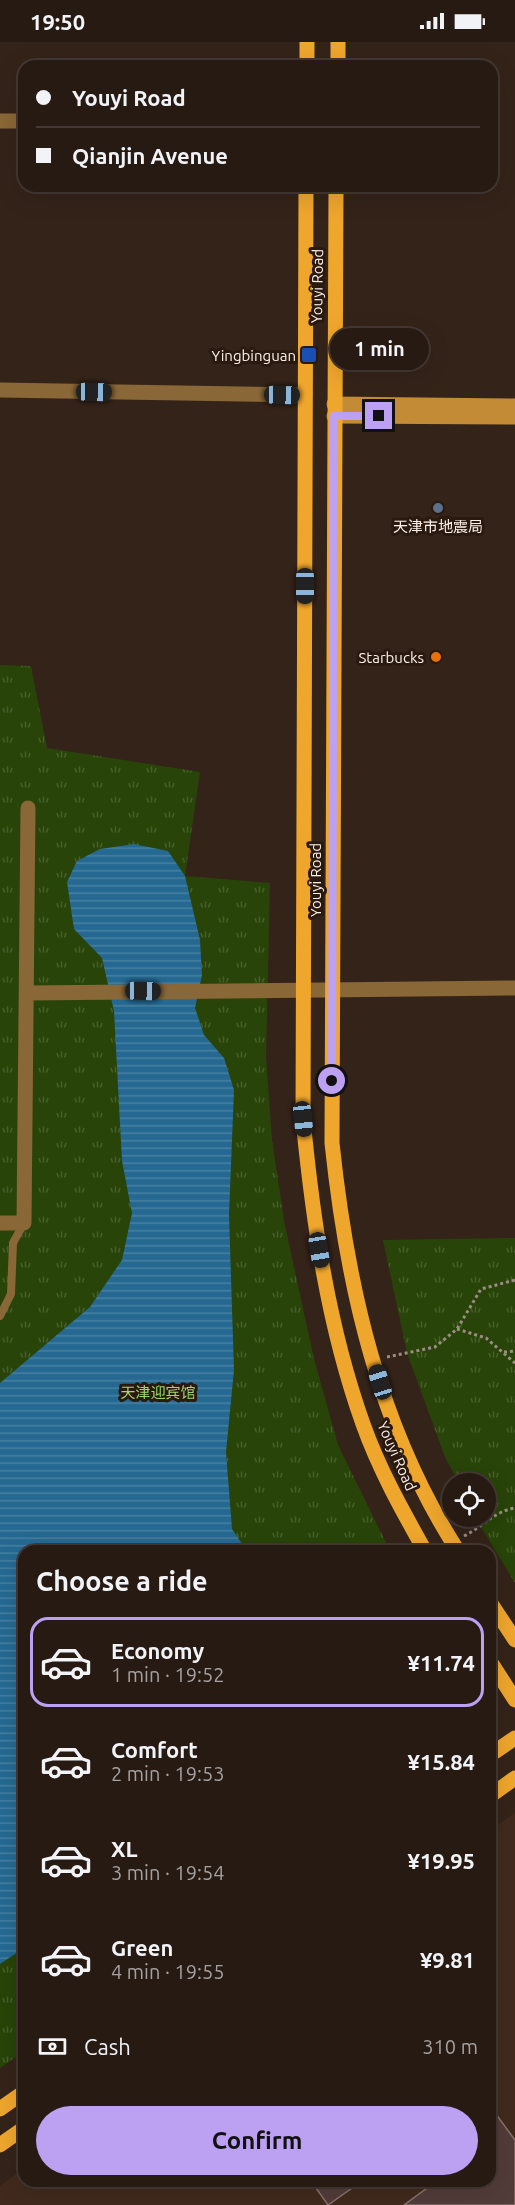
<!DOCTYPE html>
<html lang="en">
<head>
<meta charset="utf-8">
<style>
	body { margin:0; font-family:Ubuntu,"Noto Sans SC",sans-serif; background:#332721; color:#f1f3f6; height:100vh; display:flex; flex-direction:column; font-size:22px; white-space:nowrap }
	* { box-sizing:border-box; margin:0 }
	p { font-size:20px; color:#a4a1a0 }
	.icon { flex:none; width:33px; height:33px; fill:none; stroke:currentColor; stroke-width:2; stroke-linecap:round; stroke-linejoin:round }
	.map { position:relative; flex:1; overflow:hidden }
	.panel { position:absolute; left:18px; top:1503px; width:478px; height:642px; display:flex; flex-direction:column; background:#271a13; border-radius:18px; box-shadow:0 6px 24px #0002,0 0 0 2px #433833 }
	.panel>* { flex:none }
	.top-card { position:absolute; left:18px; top:18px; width:480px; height:132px; border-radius:18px; box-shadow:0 6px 24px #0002,0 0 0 2px #433833; display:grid; align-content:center; height:132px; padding:0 18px; background:#271a13 }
	.tools { position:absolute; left:442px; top:1431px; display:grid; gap:12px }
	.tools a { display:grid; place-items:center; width:54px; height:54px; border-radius:50%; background:#271a13; box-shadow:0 6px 24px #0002,0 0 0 2px #433833; font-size:30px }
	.end { position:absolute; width:27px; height:27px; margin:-14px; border:8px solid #bca0f2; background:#111; box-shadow:0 0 0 3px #111 }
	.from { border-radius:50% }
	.bubble { position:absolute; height:42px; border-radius:21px; background:#271a13; box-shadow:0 6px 24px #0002,0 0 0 2px #433833; font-size:20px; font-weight:600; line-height:42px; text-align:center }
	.car { position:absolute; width:18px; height:36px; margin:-18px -9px; border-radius:8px; box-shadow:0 0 4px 2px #0007; background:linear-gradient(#222 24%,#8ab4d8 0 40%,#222 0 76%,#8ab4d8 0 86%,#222 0) }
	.top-card b { display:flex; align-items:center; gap:21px; height:57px; font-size:22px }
	.top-card b+b { border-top:2px solid #433833 }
	.top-card i { width:15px; height:15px; background:#f1f3f6 }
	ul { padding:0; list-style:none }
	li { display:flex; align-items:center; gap:18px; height:90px; margin:0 12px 9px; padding:0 6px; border:3px solid transparent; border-radius:18px }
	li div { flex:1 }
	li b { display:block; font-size:22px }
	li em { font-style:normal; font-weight:600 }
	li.active { border-color:#bca0f2 }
	li>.icon { width:54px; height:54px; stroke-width:1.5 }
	h2 { padding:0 18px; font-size:27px; line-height:72px }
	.pay { display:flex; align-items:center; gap:15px; height:66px; padding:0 18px; font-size:22px }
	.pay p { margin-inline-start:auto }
	.button { display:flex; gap:12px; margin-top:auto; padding:12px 18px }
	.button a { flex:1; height:69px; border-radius:36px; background:#bca0f2; color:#111; font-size:24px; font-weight:600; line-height:69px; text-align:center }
	.status { display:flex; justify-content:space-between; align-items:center; height:42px; padding:0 30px; background:#271a13; direction:ltr }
	.status svg { height:16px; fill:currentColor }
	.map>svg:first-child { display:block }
	.built { fill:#412a1d }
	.park { fill:url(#park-tufts) }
	.water { fill:url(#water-rules) }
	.building { fill:#523c39; stroke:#89716d; stroke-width:1.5 }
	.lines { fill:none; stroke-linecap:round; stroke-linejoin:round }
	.path { stroke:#9b8d84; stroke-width:3; stroke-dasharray:3 3; stroke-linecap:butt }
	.lane { stroke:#8a6736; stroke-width:8 }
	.street { stroke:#8a6736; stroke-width:15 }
	.secondary { stroke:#c38b35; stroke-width:15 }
	.primary { stroke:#efa62d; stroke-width:15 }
	.route { stroke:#bca0f2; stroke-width:8 }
	.transit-dot { fill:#1a4fb4; stroke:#29190f; stroke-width:2 }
	.service-dot { fill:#5c6f8a; stroke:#29190f; stroke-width:2 }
	.food-dot { fill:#e8710a; stroke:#29190f; stroke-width:2 }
	.labels { text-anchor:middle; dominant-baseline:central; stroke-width:6; stroke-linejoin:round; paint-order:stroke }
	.street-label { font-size:15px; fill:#fcf0e9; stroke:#29190f }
	.poi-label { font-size:15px; fill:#fcf0e9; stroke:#29190f; text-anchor:end }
	.park-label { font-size:15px; fill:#9fd86e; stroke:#29190f }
</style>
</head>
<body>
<div class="status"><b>19:50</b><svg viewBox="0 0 49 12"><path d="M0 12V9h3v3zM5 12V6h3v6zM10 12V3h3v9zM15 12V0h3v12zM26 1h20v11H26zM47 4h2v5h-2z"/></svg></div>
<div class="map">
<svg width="515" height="2163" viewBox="0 0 515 2163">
	<defs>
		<pattern id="park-tufts" width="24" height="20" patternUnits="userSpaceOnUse" patternTransform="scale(1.5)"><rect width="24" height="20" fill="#284408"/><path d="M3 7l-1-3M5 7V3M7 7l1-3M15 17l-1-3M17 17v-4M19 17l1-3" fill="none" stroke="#485f2c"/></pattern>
		<pattern id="water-rules" width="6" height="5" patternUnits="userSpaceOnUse" patternTransform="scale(1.5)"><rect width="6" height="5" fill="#256992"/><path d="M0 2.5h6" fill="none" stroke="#467fa1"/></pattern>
	</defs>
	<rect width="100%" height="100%" fill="#342319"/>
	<!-- built -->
	<path class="built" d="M515,1771v392h-515v-19l24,-18v13h466l1,-351z"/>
	<!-- park -->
	<path class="park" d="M0,623l31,1 16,82 153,24 -15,104 85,7 -4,174 6,83 12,81 30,138 24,86 52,106h-366v500l-24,17z
		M515,1196v345l-40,-66 11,-1v-32l-27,-1 -14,-26 -38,-104 -24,-113z"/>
	<!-- water -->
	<path class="water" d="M134,802l34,7 17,25 15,64 2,35 -7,33 9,27 20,23 10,32 -5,125 5,155 -8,82 6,77 15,22h-223v397l-24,16v-581l90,-76 32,-47 10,-47 -10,-52 -8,-150 -12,-53 -28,-29 -7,-47 10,-21 23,-12z"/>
	<!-- building -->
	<path class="building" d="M490,2064l25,34v65h-111l23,-17 -5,-7h68z
		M311,2139h51l-34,24z"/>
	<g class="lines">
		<!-- path -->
		<path class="path" d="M457,1287l29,9 29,25
			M504,1310l11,-1
			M387,1315l48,-10 22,-18 24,-40 34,-9
			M464,1494c18,-9 31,-25 51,-28"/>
		<!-- lane -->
		<path class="lane" d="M0,1274l11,-22 2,-51 11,-20"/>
		<!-- street -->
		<path class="street" d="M0,79h24
			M0,348l305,5
			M28,951l487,-5
			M0,1181h24l4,-415"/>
		<!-- secondary -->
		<path class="secondary" d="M334,362l181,2
			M334,374l181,1"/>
		<!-- primary -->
		<path class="primary" d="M307,24v-24
			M338,24v-24
			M306,144l-3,933c10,103 25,207 60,305 16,45 39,86 62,127
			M336,144l-4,957c15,143 47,286 126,408
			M490,1560l25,38
			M490,1619l25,39
			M490,1713l25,-17
			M490,1754l25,-18
			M0,2067l24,-17
			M0,2103l24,-17"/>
	</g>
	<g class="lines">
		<!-- route -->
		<path class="route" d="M332,1039l2,-665h45"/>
	</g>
	<!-- markers -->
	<rect class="transit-dot" x="301" y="305" width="16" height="16" rx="3"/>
	<circle class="service-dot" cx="438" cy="466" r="6"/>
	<circle class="food-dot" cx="436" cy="615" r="6"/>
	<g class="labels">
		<!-- street labels -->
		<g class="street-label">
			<text transform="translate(317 244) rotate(-89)">Youyi Road</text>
			<text transform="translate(315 838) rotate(-90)">Youyi Road</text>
			<text transform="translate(397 1414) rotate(66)">Youyi Road</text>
		</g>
		<!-- poi labels -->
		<g class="poi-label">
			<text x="296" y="313">Yingbinguan</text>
			<text x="438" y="484" text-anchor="middle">天津市地震局</text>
			<text x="424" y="615">Starbucks</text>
		</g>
		<!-- park labels -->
		<g class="park-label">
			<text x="158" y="1350">天津迎宾馆</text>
		</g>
	</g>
</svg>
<div class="tools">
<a><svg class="icon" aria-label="locate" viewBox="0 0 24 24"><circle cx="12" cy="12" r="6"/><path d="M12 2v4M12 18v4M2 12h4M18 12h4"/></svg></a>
</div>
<i class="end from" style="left:332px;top:1039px"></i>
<i class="end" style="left:379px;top:374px"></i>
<div class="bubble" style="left:330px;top:286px;width:99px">1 min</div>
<i class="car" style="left:94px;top:350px;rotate:91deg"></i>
<i class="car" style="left:282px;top:353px;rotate:91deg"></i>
<i class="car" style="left:305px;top:544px;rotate:180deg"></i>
<i class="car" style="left:143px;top:949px;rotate:91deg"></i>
<i class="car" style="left:303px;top:1077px;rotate:174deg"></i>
<i class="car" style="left:319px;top:1208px;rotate:171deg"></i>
<i class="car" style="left:380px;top:1340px;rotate:343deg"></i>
<div class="top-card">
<b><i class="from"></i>Youyi Road</b>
<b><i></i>Qianjin Avenue</b>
</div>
<section class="panel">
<h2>Choose a ride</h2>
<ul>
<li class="active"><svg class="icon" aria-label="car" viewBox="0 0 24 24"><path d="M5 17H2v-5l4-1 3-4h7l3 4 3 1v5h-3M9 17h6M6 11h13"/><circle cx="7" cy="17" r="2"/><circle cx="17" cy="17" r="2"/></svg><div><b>Economy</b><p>1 min · 19:52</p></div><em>¥11.74</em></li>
<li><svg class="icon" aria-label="car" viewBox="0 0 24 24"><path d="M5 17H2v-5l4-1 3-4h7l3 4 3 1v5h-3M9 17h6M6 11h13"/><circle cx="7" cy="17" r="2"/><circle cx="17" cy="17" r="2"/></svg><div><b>Comfort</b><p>2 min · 19:53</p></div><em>¥15.84</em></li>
<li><svg class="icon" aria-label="car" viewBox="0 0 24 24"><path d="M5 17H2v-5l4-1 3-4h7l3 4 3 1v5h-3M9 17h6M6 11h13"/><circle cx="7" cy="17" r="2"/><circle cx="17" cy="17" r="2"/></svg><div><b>XL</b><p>3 min · 19:54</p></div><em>¥19.95</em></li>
<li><svg class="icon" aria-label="car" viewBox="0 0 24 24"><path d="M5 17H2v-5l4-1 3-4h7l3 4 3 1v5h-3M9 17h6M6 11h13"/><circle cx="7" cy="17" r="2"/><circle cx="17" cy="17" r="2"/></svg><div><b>Green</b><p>4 min · 19:55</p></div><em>¥9.81</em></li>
</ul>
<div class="pay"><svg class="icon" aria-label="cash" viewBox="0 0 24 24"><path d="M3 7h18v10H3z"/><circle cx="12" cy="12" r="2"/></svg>Cash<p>310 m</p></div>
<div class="button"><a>Confirm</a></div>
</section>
</div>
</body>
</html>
